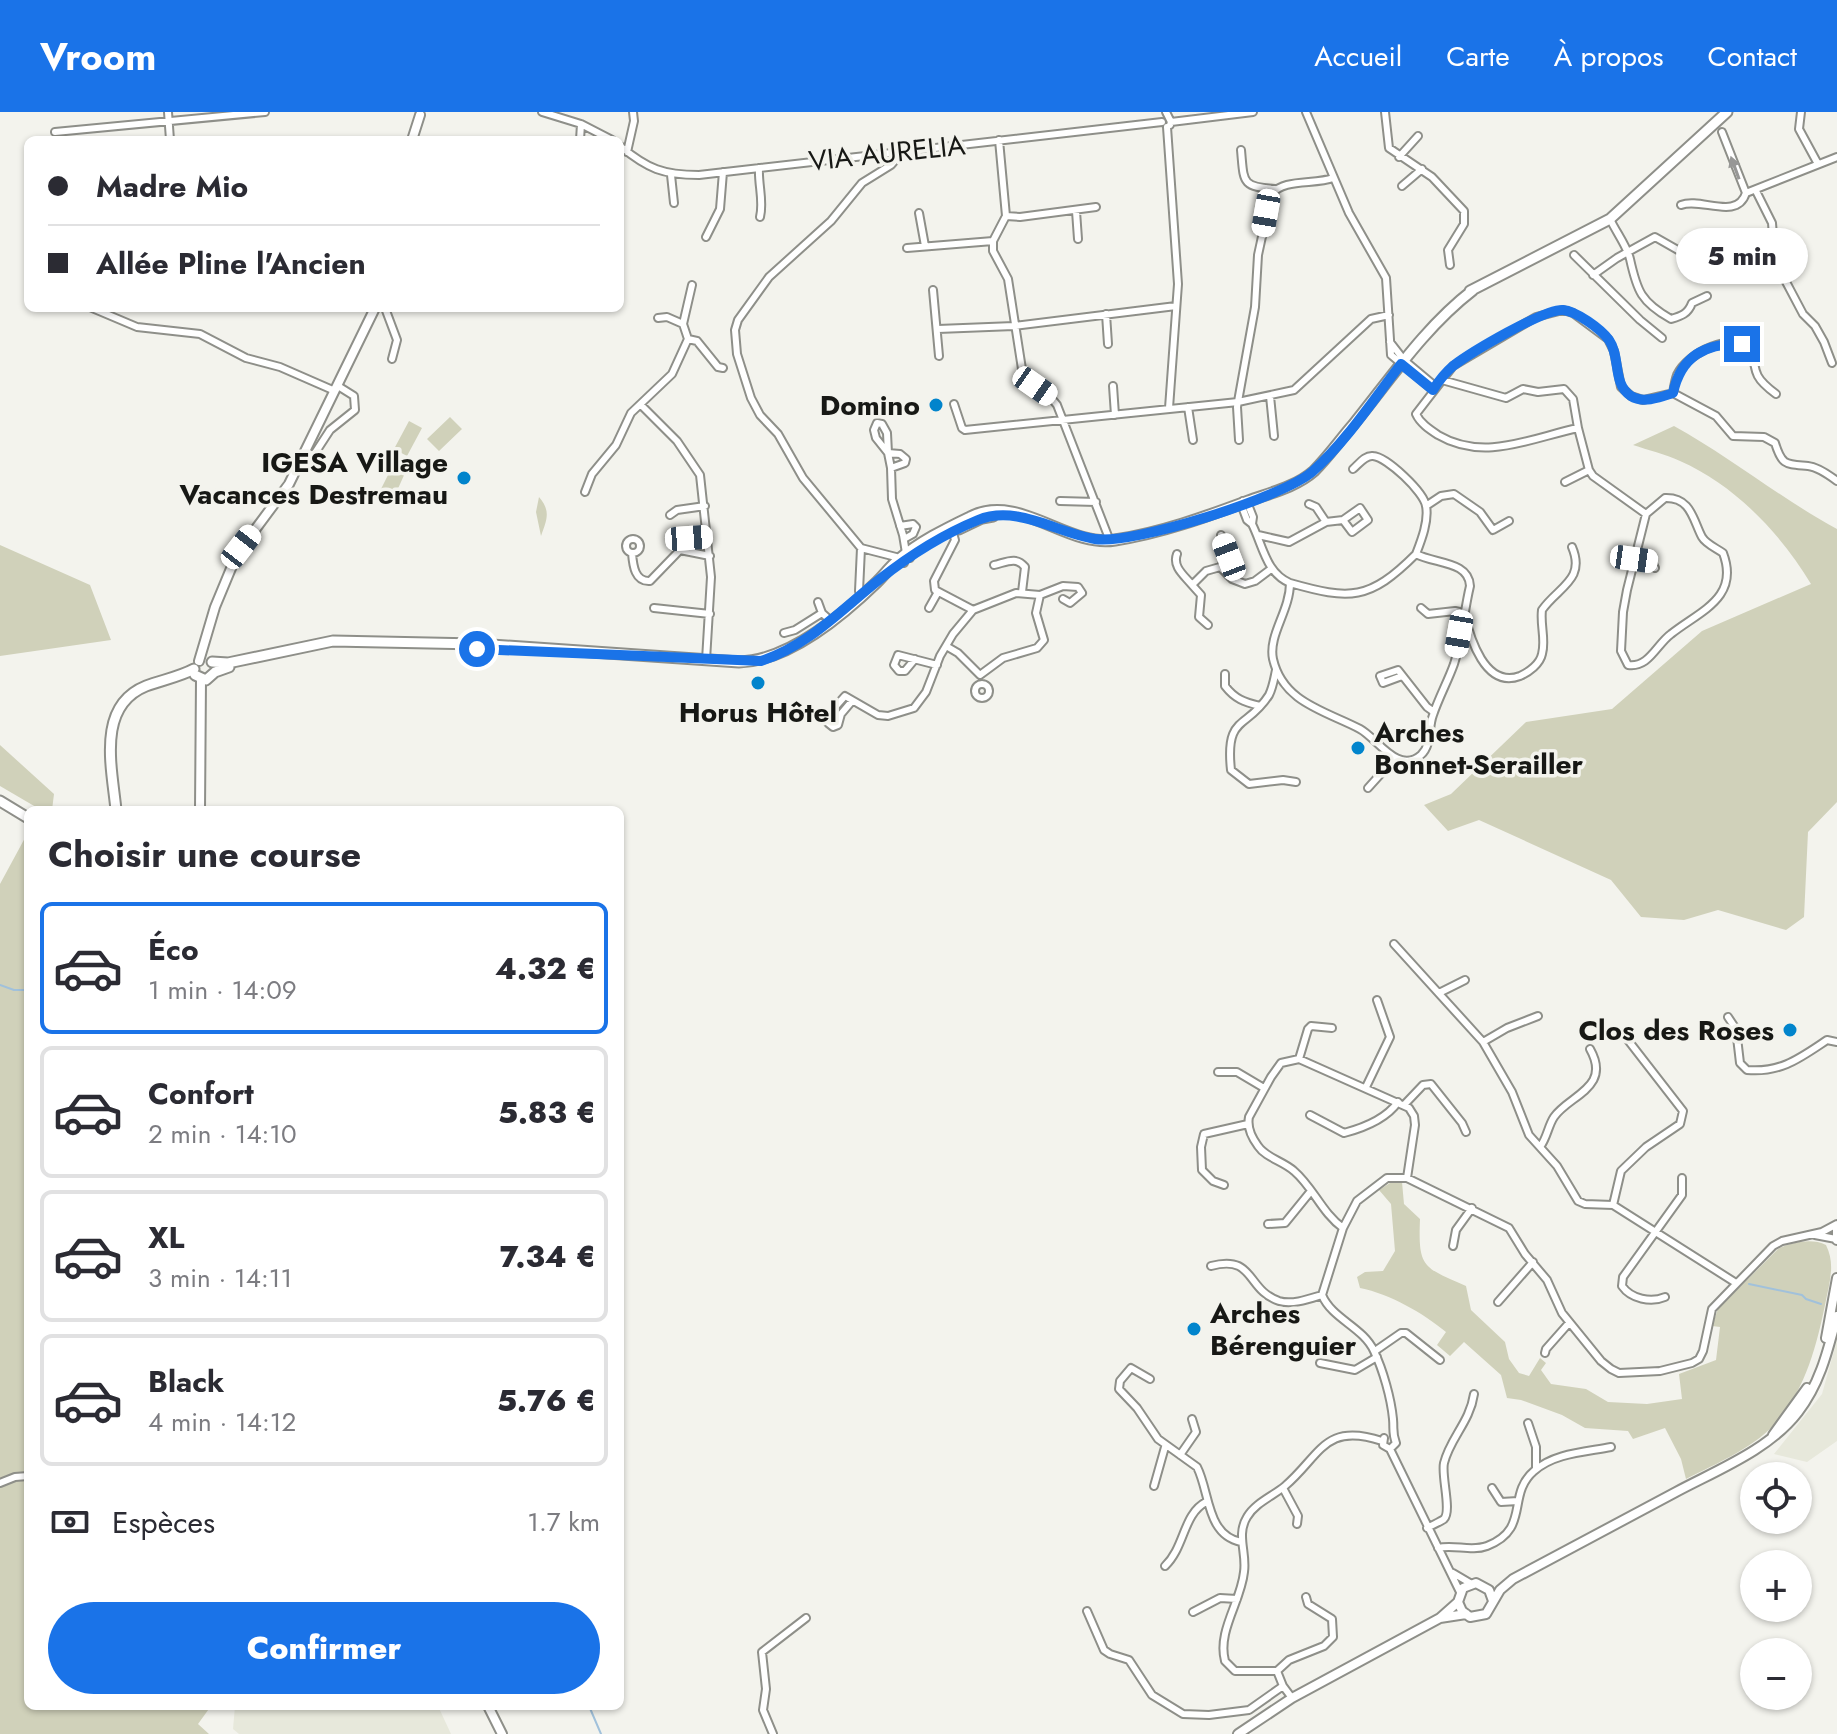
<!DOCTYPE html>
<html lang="fr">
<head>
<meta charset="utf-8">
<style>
	body { margin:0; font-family:Jost,sans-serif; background:#f2f2f3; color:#2b2b33; height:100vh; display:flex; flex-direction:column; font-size:30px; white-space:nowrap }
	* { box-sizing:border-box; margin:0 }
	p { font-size:26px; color:#7c7c81 }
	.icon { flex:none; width:44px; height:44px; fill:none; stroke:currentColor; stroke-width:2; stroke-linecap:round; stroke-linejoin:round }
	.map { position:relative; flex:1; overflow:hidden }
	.side { position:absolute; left:24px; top:694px; width:600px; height:904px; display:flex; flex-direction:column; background:#fff; border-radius:12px; box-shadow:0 2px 6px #0004 }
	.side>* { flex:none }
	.banner { position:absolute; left:24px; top:24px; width:600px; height:176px; border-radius:12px; box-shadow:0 2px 6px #0004; display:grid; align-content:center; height:176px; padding:0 24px; background:#fff }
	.fabs { position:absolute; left:1740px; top:1350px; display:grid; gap:16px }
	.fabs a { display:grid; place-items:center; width:72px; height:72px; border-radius:50%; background:#fff; box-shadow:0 2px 6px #0004; font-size:40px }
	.end { position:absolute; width:36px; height:36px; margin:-18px; border:10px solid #1a73e8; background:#fff; box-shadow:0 0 0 4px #fff }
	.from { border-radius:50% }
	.bubble { position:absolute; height:56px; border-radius:28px; background:#fff; box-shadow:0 2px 6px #0004; font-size:26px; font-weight:800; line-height:56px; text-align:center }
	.car { position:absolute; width:24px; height:48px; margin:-24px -12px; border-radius:10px; box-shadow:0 0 6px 2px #0007; background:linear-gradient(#fff 24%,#345 0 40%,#fff 0 76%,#345 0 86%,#fff 0) }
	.banner b { display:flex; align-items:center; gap:28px; height:76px; font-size:30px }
	.banner b+b { border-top:2px solid #e1e1e2 }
	.banner i { width:20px; height:20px; background:#2b2b33 }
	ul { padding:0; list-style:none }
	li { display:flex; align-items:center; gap:24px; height:132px; margin:0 16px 12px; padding:0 8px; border:4px solid #e1e1e2; border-radius:12px }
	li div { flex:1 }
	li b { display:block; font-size:30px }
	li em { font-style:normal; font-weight:800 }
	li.selected { border-color:#1a73e8 }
	li>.icon { width:72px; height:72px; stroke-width:1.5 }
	h2 { padding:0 24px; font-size:36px; line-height:96px }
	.pay { display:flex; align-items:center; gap:20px; height:88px; padding:0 24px; font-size:30px }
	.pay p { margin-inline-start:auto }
	.action { display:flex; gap:16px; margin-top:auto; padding:16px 24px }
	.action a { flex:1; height:92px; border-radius:48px; background:#1a73e8; color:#fff; font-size:32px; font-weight:800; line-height:92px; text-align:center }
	header { display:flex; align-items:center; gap:48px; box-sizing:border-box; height:112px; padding:0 40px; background:#1a73e8; color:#fff }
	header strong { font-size:38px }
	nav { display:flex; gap:44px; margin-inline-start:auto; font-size:28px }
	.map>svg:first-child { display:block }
	.built { fill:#e7e8db }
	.green { fill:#d0d1ba }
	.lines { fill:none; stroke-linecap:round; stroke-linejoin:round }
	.stream { stroke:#a1c1db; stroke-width:2 }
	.street-casing { stroke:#8e8f89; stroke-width:10 }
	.secondary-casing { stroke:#8e8f89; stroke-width:12 }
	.primary-casing { stroke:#8e8f89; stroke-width:13 }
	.street { stroke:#fff; stroke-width:6 }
	.secondary { stroke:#fff; stroke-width:8 }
	.primary { stroke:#fff; stroke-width:9 }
	.oneway { fill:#979796 }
	.route { stroke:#1a73e8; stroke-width:10 }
	.poi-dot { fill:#0184cc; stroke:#f3f3ed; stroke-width:3 }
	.labels { text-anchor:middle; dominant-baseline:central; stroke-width:7; stroke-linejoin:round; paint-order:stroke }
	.street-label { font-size:28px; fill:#171815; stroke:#f3f3ed }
	.poi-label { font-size:28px; font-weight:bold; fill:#171815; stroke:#f3f3ed; text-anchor:end }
</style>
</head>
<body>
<header>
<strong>Vroom</strong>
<nav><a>Accueil</a><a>Carte</a><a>À propos</a><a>Contact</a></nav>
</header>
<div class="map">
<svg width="1837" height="1622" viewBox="0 0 1837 1622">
	<rect width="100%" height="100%" fill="#f3f3ed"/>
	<!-- built -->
	<path class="built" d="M1837,1228v101l-30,21 -33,-8 48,-60z
		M235,1594h203l13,28h-212l-6,-5z"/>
	<!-- green -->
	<path class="green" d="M450,305l12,12 -23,22 -12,-12z
		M409,309l13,7 -15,28 -13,-7z
		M1674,314c56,31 106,72 163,103v273l-29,30 -4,85 -18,13 -68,-20 -34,10 -43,-3 -30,-37 -132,-60 -31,11 -24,-26 27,-11 75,-72 86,-13 90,-78 109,-47c-30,-50 -76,-99 -131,-123 -15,-7 -32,-11 -47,-16z
		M392,355l13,6 -13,29 -14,-7z
		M539,385c12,14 8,22 2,39l-5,-24z
		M0,433l90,40 21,55 -111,16z
		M0,633l54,49 -2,16h-11l-41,-24z
		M26,724l2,1v869h183l-13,18 11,10h-209v-850z
		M1402,1070l2,22 16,15c-2,49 3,48 46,67l5,24 34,32 4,17 10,14 10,3 11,-18 6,5 -5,7 10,14 35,5 22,13 39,2 35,-5 -3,-25 37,-14 4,-33 -8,-1 6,-17 60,-60c14,-7 34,-11 48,-4 10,20 3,39 -1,60 -8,39 -19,82 -46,114 -22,28 -62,44 -93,60l-5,-20 -16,-31 -32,11 -5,-8 -43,-3 -23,-13 -41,-15 -14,-2 -6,-23 -37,-33 -14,14 -13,-11 9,-13c-23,-19 -56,-38 -86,-44l-3,-11 8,-5 18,-1 12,-20 -4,-47 -12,-14 11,-7z"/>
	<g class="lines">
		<!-- stream -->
		<path class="stream" d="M0,873l14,5h14
			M1749,1172l53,11 4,4 15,5
			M589,1594l12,28"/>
		<!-- street casing -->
		<g class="street-casing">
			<path id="street" d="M168,0l2,28
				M542,0l39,12 31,16
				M1166,0l5,10 -1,3
				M1306,0l43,101 37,65 5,77 42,35
				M1385,0l4,36 43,29 32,34v13l-16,26 2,15
				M1801,0l-2,17 19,35
				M1171,10l82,-10
				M1167,15l11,157 -9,124
				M55,20l210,-20
				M1722,20l24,61 91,-36
				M580,28l1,-16
				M999,28l7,76 -13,25v10l15,28 14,90c8,16 25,22 35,36l53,136
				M620,34c28,23 43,29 79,29l463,-53
				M1241,38c3,32 0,37 34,39
				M903,39l-12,14 -29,18 -31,38 -62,56 -31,43 -3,10 2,24 14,44 9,17 18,19 25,44 58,70 35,9 8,6
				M627,40l7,-31 -1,-9
				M1399,45l19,-21
				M759,56c-1,17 5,33 1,49
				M671,63l3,28
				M1402,74l20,-17
				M1756,79l16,32 3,38 28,53 12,12 9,16 8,21
				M1681,93c20,-8 56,16 65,-12
				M1076,99l2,28
				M919,101l6,33
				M1006,104l14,1 76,-10
				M1610,107c6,13 17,27 20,40 7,32 11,43 41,60 10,-3 17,-5 21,-16l15,-7
				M706,125l14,-28 3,-37
				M907,136l86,-7
				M1574,143l66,65 22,18
				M1593,163l24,-17 38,-21 37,21
				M933,178l6,66
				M92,196l45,19 63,7 46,24 34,9 55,24
				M385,196l12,32 -5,19
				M1106,202l2,30
				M658,206l9,-1 16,7
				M938,217l76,-3 162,-20
				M688,227l-5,-15 9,-39
				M688,227l9,2 21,26 5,1
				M1390,230l14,18 31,26
				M1442,268l64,18 17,-9 15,3 26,-3 9,10 5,29
				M1113,274l2,29
				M1673,281c1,-6 2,-13 4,-18 11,-23 56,-44 76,-25 1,24 4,30 23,44
				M1270,284l4,40
				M954,292l8,24 3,2 273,-28 56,-12 77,-71 18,-4
				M641,293l36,36 23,34 11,102 -5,83
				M1188,295l5,33
				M1239,328l-2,-33 18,-100 3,-52 13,-60c12,-17 43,-10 62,-17
				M305,340l6,3 4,-2 15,-23 25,-20 -1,-14 -16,-10
				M891,356l14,-5 1,-4 -6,-5 -12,-1 -1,-20 -5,-9 -5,-1 -3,7 2,8 12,15 3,15 1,31 11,36 3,18 4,5
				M1353,357c6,-5 12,-14 20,-13 14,1 51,36 53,50 3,15 -5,35 -10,48
				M1565,370l24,-12
				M585,380l7,-18 24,-29 15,-32 41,-39 16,-35
				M1665,386c26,-1 28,22 37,39 4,7 14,11 21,16 17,45 -23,58 -52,81 -15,11 -22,34 -43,31l-7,-14 2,-39 4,-22 19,-76z
				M1060,389l36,1
				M1243,389l-2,3 6,16 5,4c11,22 14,49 38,59 0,28 -22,52 -17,76 10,44 53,52 87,70 17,9 38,46 61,26 11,-10 7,-27 12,-40 6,-18 15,-34 21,-51 8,-25 10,-53 16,-78 -1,-25 -35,-22 -54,-32 -47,47 -66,46 -126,29
				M1247,390l6,15 -1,7
				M1309,392l7,3 10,15
				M1426,394l15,-10 13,-2 26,18 13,18 16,-9
				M1646,402l-53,-38 -4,-6 -11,-42c-47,10 -94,34 -140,7 -9,-6 -18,-12 -22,-21l37,-48 83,-49 27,-7 10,3 35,26 6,12 7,36 10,9 12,4 30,-7 43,23 17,20 31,1 11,6c7,23 11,21 33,23 10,1 21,9 29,15
				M670,403l7,-5 28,-4
				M900,414l13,-2 3,3 -3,7 -9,5
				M943,422l10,-1 2,7 -21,41 1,9 38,20
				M1258,423l31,7 37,-20 17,-2 17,-12 8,12 -16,12 -9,-12
				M626 434a7 7 0 1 1 14 0a7 7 0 1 1-14 0Z
				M861,436l-2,43 2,6
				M680,438l30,6
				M632,441c1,13 3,29 18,28l30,-31 5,-9 23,-5
				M1177,442c-5,13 8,22 15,31
				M1634,447l18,3 3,6
				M994,453c13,-3 22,-9 31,2l-3,25
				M1220,455l9,-10 -8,-22
				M818,490l4,11 9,8
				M654,496l56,6
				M929,496l9,-16
				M1421,496l7,6 27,-3 9,2c6,25 21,76 56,63 9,-4 20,-12 22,-22 4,-14 -2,-29 0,-44 16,-23 44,-30 30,-63
				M1208,513l-9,-8 2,-22 -9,-10 14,-14 14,-4 12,12 13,5 10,-3 16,-12
				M784,521l11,-3 27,-17
				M946,534l12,7 22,22 23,-17 34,-10 7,-8 -8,-27 4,-18
				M915,547l-10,12h-6l-5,-6 4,-10 39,10
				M1276,558c-2,9 -3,17 -7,25 -22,35 -44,19 -38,75l18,14 34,-4 13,2
				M1225,562v12c10,13 19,16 35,20
				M1402,564l-19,7 -3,-7 18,-6 29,37 7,5
				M975 579a7 7 0 1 1 14 0a7 7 0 1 1-14 0Z
				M852,589l-11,13 -3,11 -5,2 -5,-4v-8l17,-19 33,19 10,1 26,-8 12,-16 14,-36 13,-22 20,-24 43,-17 24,2 23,-9 15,1 4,6 -12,10 -7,-4
				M1368,676l27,-30
				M1394,832l89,98 29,50 17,43 28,31 21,35 7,3 28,1 123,78
				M1439,881l26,-13
				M1728,905l8,12 4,34 7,7c34,3 53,-12 80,-30l10,2
				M1483,930l24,-14 31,-12
				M1299,947l9,-30 3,-3 21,2
				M1218,960h19l27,16
				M1366,975l24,-50 -13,-37
				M1404,993l19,-20 8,-1 31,39 4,9
				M1310,1003l34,18c19,-5 42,-14 54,-31
				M1540,1035c7,-9 8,-21 14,-30 15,-22 58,-29 36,-68
				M1224,1073l-11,-4 -11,-11 -1,-23 3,-13 44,-10
				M1613,1093l8,-34 25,-24 34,-23 3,-13 -59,-76
				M1268,1112l17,-1 26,-32
				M1343,1116c-21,-15 -30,-41 -49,-57 -11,-10 -28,-13 -36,-25 -6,-8 -11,-19 -9,-29l22,-40 10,-14 18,-4 110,49 5,8 1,9 -8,53
				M1815,1123l21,4
				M1453,1134l3,-16 16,-22
				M1211,1154c44,-12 35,24 68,35 13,4 30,-2 43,-6
				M1665,1185c-14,6 -34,2 -43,-11l1,-9 59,-82v-17
				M1498,1190l35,-40
				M1375,1239l26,-18h5l34,27
				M1545,1241l1,-4 23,-26
				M1320,1251l35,7 22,-13
				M1150,1267l-19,-11 -11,13 -1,8 18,19 21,31 39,28c13,25 9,68 44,75
				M1528,1311l8,24v22
				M1384,1326l-1,7 7,4 70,143
				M1390,1337l6,-6c-4,-10 -2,-13 -3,-24 -2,-21 -10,-49 -19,-68 -11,-24 -42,-32 -52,-56l21,-67 14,-27 30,-23h20l102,50 16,26 22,26 15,33 39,48 10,8 8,4 41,-2 32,-8 7,-4 4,-8 9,-42 61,-63 9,-5 40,-9 15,-8
				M1180,1343l16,-23 -4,-13
				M0,1371l15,-6 13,-1
				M1154,1374l11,-39
				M1283,1376l15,28 -1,8
				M1492,1376l9,14 17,-1
				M1427,1416c5,-3 13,-6 17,-9 8,-8 -3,-43 0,-56 6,-25 26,-41 30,-69
				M1438,1436c16,-4 33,4 49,-2 44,-17 19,-51 47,-75 20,-18 51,-19 77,-24
				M1165,1454c20,-19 18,-52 41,-64
				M1453,1461l17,10
				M1087,1499l17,39 6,4 19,6 23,35 31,19 26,1 40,-5 34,-24
				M1193,1500l27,-14 17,1
				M1277,1559l12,-11 35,-14 9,-9 -1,-18 -24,-15 -2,-7
				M1292,1586l-9,-12 -6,-15h-42l-10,-10c-8,-30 16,-59 19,-89 3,-19 -8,-37 3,-55 8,-14 26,-21 38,-31 36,-31 39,-64 97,-45
				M773,1622l-10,-24 3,-21 -4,-37 44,-34"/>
		</g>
		<!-- secondary casing -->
		<g class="secondary-casing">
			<path id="secondary" d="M412,28l8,-25
				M199,549l16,-54 22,-53 52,-70 86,-176
				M200,698l1,-130
				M1837,1114v14
				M1826,1226l11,-60
				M1773,1323l34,-47
				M1493,1489l-4,-11 -13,-7 -13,5 -5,14 4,9 8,6 16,-3 14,-24 13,-11c54,-29 108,-58 163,-87 41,-22 93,-42 122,-80 22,-28 30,-62 39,-96
				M1440,1506l26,-4
				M488,1594l14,28
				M1238,1622l54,-36 148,-80 18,-16"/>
		</g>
		<!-- primary casing -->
		<g class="primary-casing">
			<path id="primary" d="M1470,179l140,-72 117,-107
				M959,417l23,-11 11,-2
				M212,550l16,1 105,-22 144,3 262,18c50,-1 103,-46 138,-80 7,-7 13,-15 21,-22 21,-18 47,-31 72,-43 49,-25 97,31 145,23 46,-7 90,-23 133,-39 22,-8 48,-14 66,-30 14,-14 26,-31 39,-46 38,-47 72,-98 120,-135
				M195,563l11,5 9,-8 14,-5
				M0,689l28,17
				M116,698c-4,-42 -20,-104 30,-124 16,-6 33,-9 48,-17"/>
		</g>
		<!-- street -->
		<use href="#street" class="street"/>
		<!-- secondary -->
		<use href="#secondary" class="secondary"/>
		<!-- primary -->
		<use href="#primary" class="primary"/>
	</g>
	<!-- one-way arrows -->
	<defs><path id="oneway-solid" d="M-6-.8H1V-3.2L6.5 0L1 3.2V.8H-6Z" transform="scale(2)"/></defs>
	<use class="oneway" href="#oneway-solid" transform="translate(1735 56) rotate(-110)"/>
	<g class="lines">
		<!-- route -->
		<path class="route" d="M477,537l284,12c47,-15 81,-52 119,-82 29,-23 64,-45 98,-59 39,-16 79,13 117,19 38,6 188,-42 217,-67 33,-29 62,-73 89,-108l32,26c5,-8 13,-18 20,-24 17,-13 90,-57 110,-56 13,1 38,19 46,30 12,17 3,44 22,56 12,8 30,1 42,-3 8,-37 32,-50 69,-49"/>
	</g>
	<!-- markers -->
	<g class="poi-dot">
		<circle cx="936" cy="293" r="8"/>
		<circle cx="464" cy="366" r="8"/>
		<circle cx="758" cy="571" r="8"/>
		<circle cx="1358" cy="636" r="8"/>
		<circle cx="1790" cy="918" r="8"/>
		<circle cx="1194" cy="1217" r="8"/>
	</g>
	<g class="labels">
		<!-- street labels -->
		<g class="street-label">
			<text transform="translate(887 41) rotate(-6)">VIA AURELIA</text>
		</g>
		<!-- poi labels -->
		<g class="poi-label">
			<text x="920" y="293">Domino</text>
			<text x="448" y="350">IGESA Village<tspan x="448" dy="32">Vacances Destremau</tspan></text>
			<text x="758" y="600" text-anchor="middle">Horus Hôtel</text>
			<text x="1374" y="620" text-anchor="start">Arches<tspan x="1374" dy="32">Bonnet-Serailler</tspan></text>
			<text x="1774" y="918">Clos des Roses</text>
			<text x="1210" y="1201" text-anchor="start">Arches<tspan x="1210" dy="32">Bérenguier</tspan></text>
		</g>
	</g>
</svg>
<div class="fabs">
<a><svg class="icon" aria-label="locate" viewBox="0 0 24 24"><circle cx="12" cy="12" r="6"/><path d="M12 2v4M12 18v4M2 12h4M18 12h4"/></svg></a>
<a>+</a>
<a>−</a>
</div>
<i class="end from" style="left:477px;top:537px"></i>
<i class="end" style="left:1742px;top:232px"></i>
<div class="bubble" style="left:1676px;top:116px;width:132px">5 min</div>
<i class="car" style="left:1266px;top:101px;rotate:190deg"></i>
<i class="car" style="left:1035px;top:274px;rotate:125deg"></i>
<i class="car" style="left:689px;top:426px;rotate:86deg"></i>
<i class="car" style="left:241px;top:435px;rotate:38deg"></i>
<i class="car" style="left:1229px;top:445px;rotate:339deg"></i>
<i class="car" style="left:1634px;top:447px;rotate:98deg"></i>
<i class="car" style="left:1459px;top:522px;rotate:190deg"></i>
<div class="banner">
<b><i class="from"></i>Madre Mio</b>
<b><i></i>Allée Pline l'Ancien</b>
</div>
<section class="side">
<h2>Choisir une course</h2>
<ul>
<li class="selected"><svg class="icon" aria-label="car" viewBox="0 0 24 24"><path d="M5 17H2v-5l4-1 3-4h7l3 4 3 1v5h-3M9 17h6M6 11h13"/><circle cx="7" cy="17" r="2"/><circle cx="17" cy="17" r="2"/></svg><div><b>Éco</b><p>1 min · 14:09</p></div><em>4.32 €</em></li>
<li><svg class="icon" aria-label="car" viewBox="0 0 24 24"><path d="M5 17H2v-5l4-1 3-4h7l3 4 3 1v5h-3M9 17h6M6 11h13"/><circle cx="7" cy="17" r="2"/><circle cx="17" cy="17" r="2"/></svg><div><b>Confort</b><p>2 min · 14:10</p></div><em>5.83 €</em></li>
<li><svg class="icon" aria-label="car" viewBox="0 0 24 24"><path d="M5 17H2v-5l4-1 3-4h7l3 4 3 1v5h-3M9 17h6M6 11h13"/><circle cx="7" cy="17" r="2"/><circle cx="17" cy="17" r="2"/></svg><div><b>XL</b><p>3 min · 14:11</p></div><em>7.34 €</em></li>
<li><svg class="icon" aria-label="car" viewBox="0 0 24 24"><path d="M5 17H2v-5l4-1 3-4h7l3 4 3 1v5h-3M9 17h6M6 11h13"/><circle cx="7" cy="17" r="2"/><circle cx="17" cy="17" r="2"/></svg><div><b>Black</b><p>4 min · 14:12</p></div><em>5.76 €</em></li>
</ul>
<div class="pay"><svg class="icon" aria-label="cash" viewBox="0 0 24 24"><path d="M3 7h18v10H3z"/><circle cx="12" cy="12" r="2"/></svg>Espèces<p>1.7 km</p></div>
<div class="action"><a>Confirmer</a></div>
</section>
</div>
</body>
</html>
